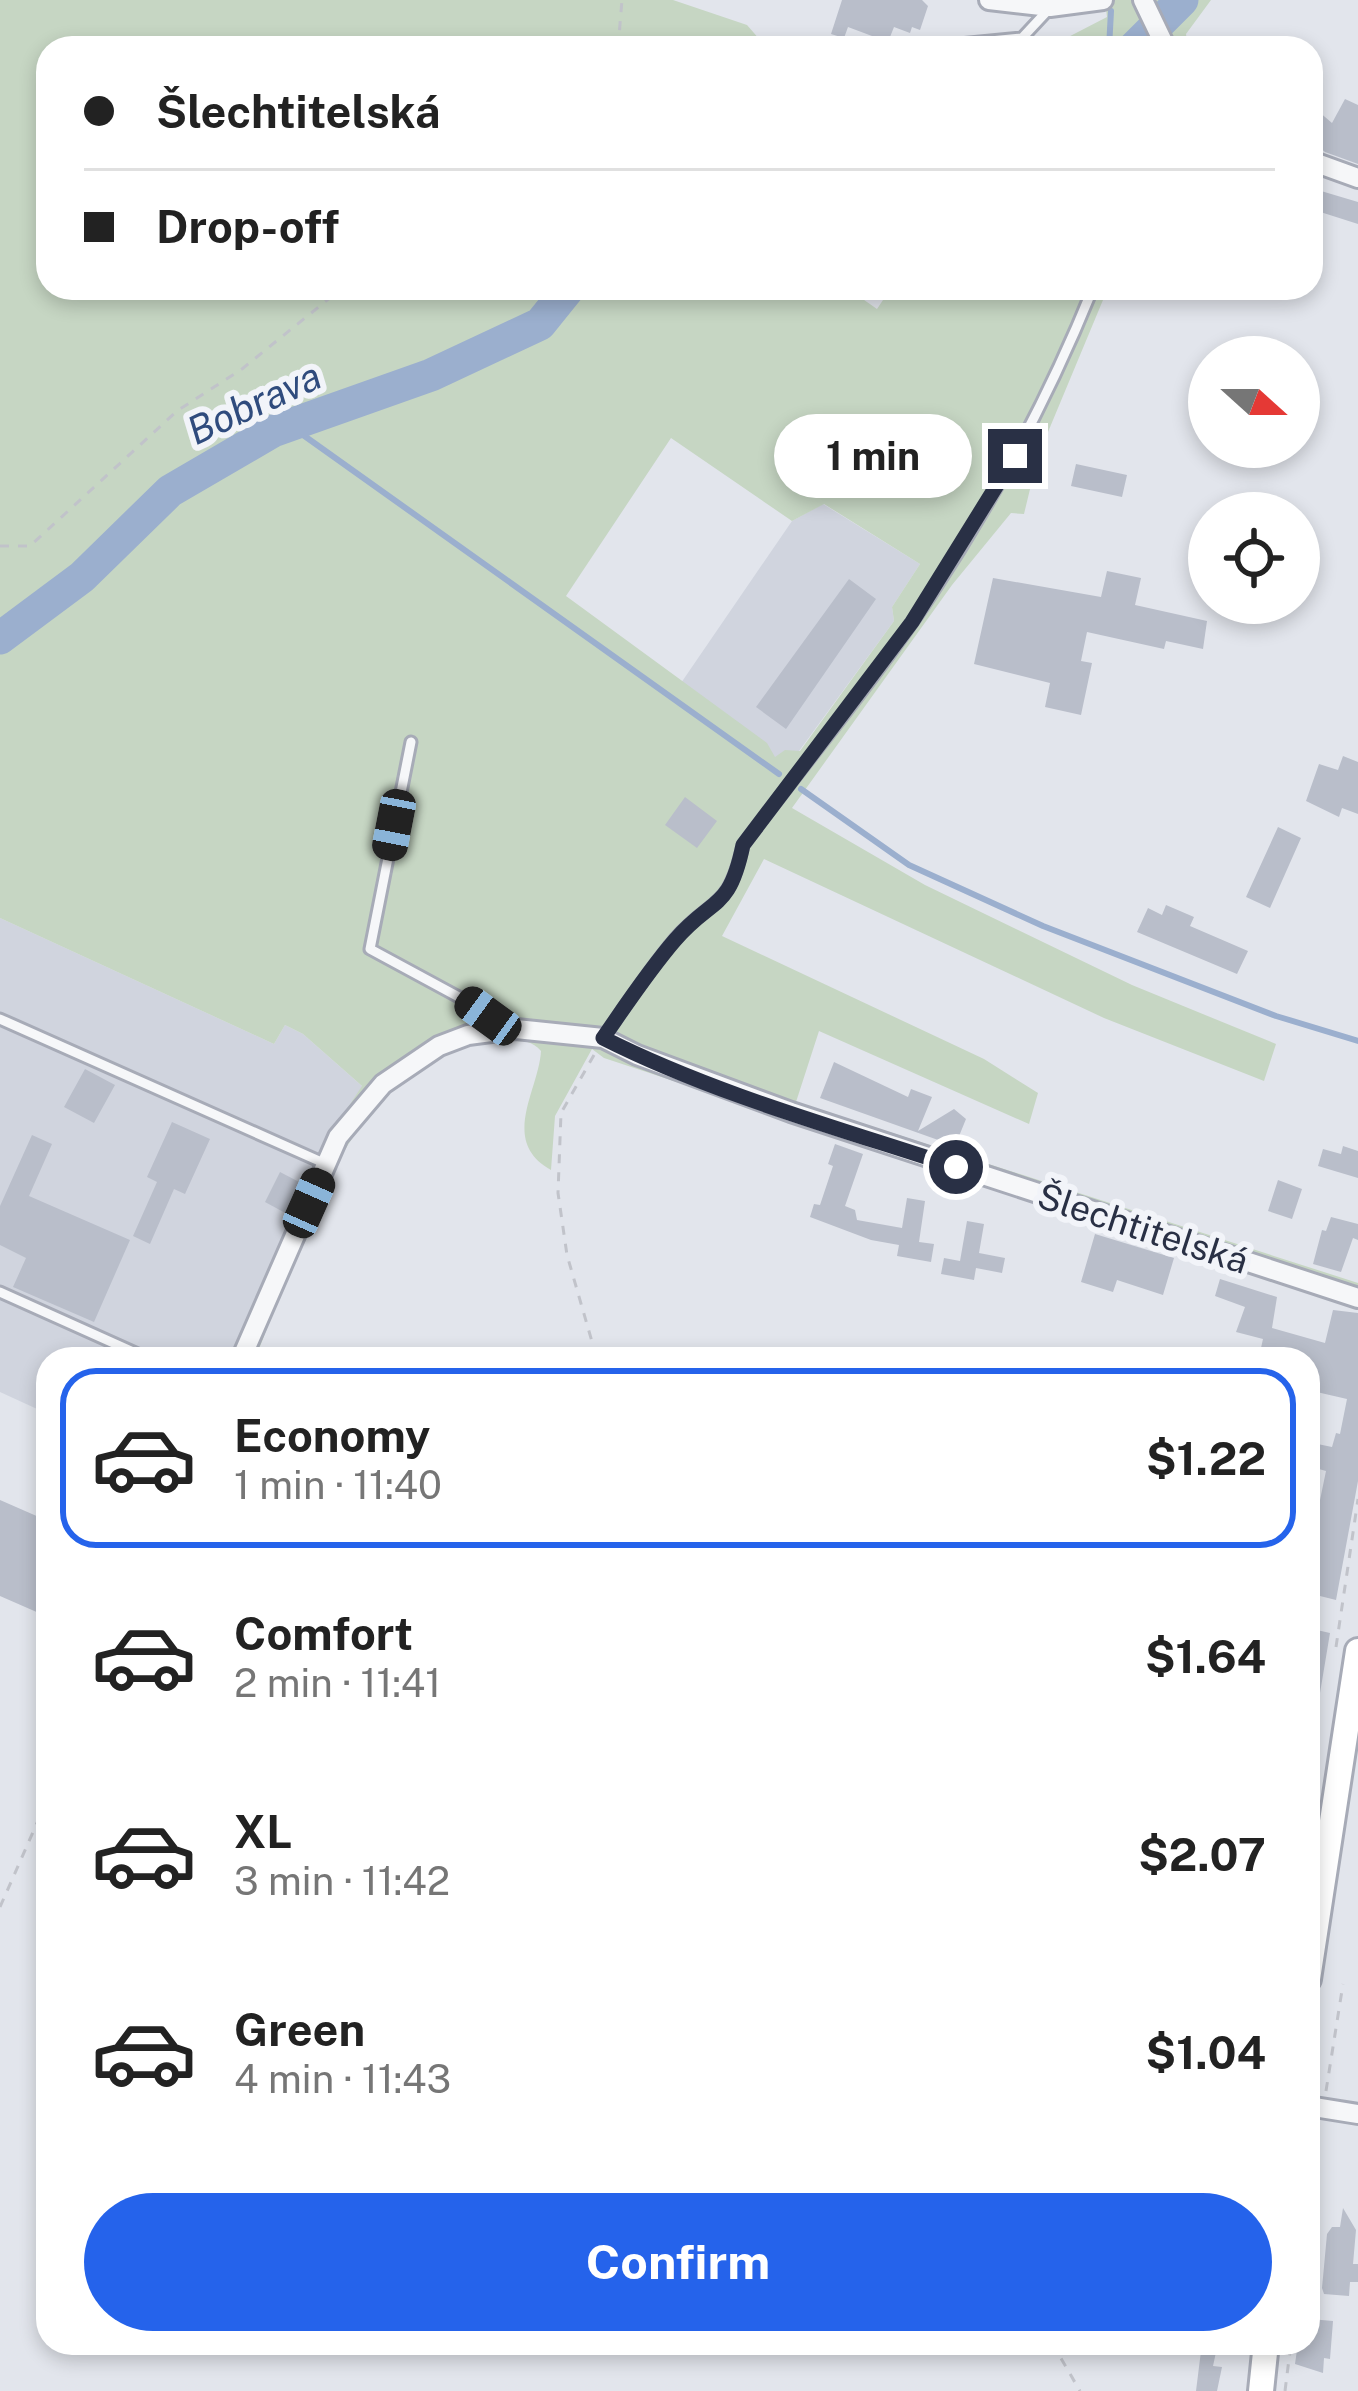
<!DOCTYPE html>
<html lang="en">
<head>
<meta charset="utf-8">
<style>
	body { margin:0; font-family:"Public Sans",sans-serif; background:#f2f2f2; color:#222; height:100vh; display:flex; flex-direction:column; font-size:45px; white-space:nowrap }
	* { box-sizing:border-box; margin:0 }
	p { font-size:39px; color:#767676 }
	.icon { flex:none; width:66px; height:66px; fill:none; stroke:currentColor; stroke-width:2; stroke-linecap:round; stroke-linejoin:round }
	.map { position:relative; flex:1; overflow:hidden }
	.details { position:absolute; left:36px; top:1347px; width:1284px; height:1008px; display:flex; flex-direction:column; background:#fff; border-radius:36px; box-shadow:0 6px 18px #0003 }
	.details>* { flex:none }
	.banner { position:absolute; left:36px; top:36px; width:1287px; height:264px; border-radius:36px; box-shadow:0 6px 18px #0003; display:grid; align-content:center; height:264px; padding:0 48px; background:#fff }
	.needle { width:78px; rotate:111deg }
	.controls { position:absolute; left:1188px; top:336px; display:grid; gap:24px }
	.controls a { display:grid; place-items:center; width:132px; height:132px; border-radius:50%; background:#fff; box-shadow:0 6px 18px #0003; font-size:60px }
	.end { position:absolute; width:54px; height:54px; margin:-27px; border:15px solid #293045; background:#fff; box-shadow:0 0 0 6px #fff }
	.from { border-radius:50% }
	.bubble { position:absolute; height:84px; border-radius:42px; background:#fff; box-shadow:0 6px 18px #0003; font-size:39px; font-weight:700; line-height:84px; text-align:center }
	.car { position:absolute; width:36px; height:72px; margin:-36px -18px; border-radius:15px; box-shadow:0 0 9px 3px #0007; background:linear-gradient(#222 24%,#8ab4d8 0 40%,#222 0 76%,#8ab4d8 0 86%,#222 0) }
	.banner b { display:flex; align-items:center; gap:42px; height:114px; font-size:45px }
	.banner b+b { border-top:3px solid #e0e0e0 }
	.banner i { width:30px; height:30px; background:#222 }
	ul { padding:21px 0 0; list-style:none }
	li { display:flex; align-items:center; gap:36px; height:180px; margin:0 24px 18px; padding:0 24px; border:6px solid transparent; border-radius:36px }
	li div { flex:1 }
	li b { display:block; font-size:45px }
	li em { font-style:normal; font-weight:700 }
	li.selected { border-color:#2563eb }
	li>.icon { width:108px; height:108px; stroke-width:1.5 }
	.action { display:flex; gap:24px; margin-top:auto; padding:24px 48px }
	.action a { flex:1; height:138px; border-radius:72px; background:#2563eb; color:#fff; font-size:48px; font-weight:700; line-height:138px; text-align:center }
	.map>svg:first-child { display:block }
	.built { fill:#d0d4de }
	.green { fill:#c6d6c3; fill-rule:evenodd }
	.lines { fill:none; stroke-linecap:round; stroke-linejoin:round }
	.stream { stroke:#9bafce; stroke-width:6 }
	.river { stroke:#9bafce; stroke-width:33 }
	.building { fill:#b9beca }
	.service-casing { stroke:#a7abb7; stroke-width:15 }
	.minor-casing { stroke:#a7abb7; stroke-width:24 }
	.secondary-casing { stroke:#a7abb7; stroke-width:30 }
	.path { stroke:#c1c3ca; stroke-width:3; stroke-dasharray:9 9; stroke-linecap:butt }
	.service { stroke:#f6f7f9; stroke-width:9 }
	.minor { stroke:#f6f7f9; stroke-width:18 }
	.secondary { stroke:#fff; stroke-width:24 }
	.route { stroke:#293045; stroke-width:15 }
	.labels { text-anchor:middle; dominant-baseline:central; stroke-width:12; stroke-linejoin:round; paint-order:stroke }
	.street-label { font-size:36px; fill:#293045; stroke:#f2f4f9 }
	.water-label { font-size:39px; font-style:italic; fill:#2f4b7d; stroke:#f2f4f9 }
</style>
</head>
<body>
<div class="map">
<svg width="1358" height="2391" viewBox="0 0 1358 2391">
	<rect width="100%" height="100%" fill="#e2e5ec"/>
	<!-- built -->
	<path class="built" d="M823,504l97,60 -28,43 2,14 -95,130 -24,7 -94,-75 111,-162z
		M0,918l274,126 11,-19 18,9 60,53 -37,55 -93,217h-185v55l-48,-22z"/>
	<!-- green -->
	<path class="green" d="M0,0h673l74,25 20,23h-719v240h799l30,21 14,-21h217l-70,168 -14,58 -13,-1 -59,72 -160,223 133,77 207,100 144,59 -12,37 -160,-63 -340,-159 -42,77 262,123 54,34 -9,31 -210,-93 -23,71 562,181v24l-754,-249 -12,-9 -37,67 -4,54c-52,-29 -12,-80 -10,-119 -12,-14 -34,-12 -52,-10 -141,18 -188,206 -234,318h-22l93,-218 36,-55 -59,-52 -18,-9 -11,19 -274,-126zM671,438l121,83 32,-17 96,60 -28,43 2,14 -94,130 -15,-1 -10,7 -8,-14 -201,-147z
		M1105,0h106l-25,34 2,14h-141l60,-31z"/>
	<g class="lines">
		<!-- stream -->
		<path class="stream" d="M1109,48l2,-37
			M289,425l490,349
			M801,789l108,76 134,61 233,90 82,25"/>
		<!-- river -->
		<path class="river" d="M1134,48l48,-48
			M0,638l82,-61 88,-86 103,-60 158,-56 109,-51 29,-36"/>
	</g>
	<!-- building -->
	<path class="building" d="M842,0h80l6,6 -8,24 -8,-3 -2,6 -16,-6 -6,15 -40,-15 -4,11 -13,-4z
		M1345,99l13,6v59l-33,-12 -14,-12v-35l21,18z
		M1311,188l47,14v22l-47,-15z
		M1076,464l51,11 -5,22 -51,-11z
		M1107,571l34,7 -6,27 72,16 -4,28 -37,-8 -2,8 -77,-17 -6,29 11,2 -11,52 -36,-8 5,-24 -76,-19 19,-86 108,19z
		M849,579l27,20 -90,130 -30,-22z
		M1343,756l15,6v52l-16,-6 -3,9 -33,-16 13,-37 19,6z
		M685,797l32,24 -20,27 -32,-23z
		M1278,827l23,11 -31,70 -24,-11z
		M1166,905l28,12 -4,9 58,25 -11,23 -100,-42 11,-24 14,7z
		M834,1062l74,35 3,-8 21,8 -14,34 36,-22 12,10 -11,27 -135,-48z
		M85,1069l30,16 -21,38 -30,-16z
		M172,1122l38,17 -25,55 -11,-5 -24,55 -17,-8 24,-54 -10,-5z
		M32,1135l20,9 -23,52 101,44 -36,82 -81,-35 13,-29 -26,-13v-39z
		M835,1144l28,10 -18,52 10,4 2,10 45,8 5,-30 18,3 -6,41 15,2 -3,18 -34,-6 2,-11 -28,-5 -61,-23 4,-13 6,1 13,-39 -5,-2z
		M1343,1146l15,5v27l-40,-12 5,-17 18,5z
		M280,1172l23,12 -14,31 -24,-13z
		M1278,1180l24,9 -10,30 -24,-8z
		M1331,1217l27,7v16l-5,-2 -12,34 -28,-8 9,-34 4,1z
		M967,1221l17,3 -5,29 26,5 -3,15 -26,-5 -2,12 -33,-6 3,-16 16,3z
		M1095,1234l79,24 -11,37 -46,-15 -4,12 -32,-10z
		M1220,1279l57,18 -5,31 53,15 8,-33 25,3v168l-22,119 -28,-7v-37h4l7,-31 -11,-2v-26l12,3 6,-29 -18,-5v-24l24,5 4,-14 4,1 7,-35 -39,-9v-31l-49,-2 4,-18 -27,-7 9,-25 -30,-11z
		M0,1500l48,21v96l-48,-21z
		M1308,1628l22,5 -14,84 -8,-1z
		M1343,2208l13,22 -3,34h5v18h-8l-1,14 -25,-2 -2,-6 5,-54 5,-7h8z
		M1310,2319l23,2 -3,38 -6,-1 -1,15 -28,-9 3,-21h10z
		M1202,2343h16l-5,23 9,1 -5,24h-21z"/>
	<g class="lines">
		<!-- service casing -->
		<g class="service-casing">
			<path id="service" d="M918,48l104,-10 27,-29
				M411,742l-41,207 98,53 35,25
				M0,1019l326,145
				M603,1038c23,-33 46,-68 72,-99 38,-43 53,-27 68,-94 62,-83 130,-163 187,-249 65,-98 119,-199 163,-308
				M0,1292l149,67"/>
		</g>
		<!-- minor casing -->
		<g class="minor-casing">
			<path id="minor" d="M989,0l61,7 53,-7
				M1143,0l23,48
				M1311,161l47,17
				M241,1359l97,-222 45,-53 56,-38 29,-11 48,-6 87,9 34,17 154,57 567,186
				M1308,2106l50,8"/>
		</g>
		<!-- secondary casing -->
		<g class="secondary-casing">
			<path id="secondary" d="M1308,1979l50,-328
				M1261,2391l5,-48"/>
		</g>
		<!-- path -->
		<path class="path" d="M618,48l4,-48
			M0,546h30l147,-135 65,-42 100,-81
			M594,1055l-33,58 -3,80 9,62 30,104
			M1336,1647l22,-148
			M0,1907l48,-109
			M1326,2091l17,-107
			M1308,2204l9,-75
			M1052,2343l28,48
			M1241,2343l2,11
			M1285,2391l6,-48"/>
		<!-- service -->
		<use href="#service" class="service"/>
		<!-- minor -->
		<use href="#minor" class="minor"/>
		<!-- secondary -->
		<use href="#secondary" class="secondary"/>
	</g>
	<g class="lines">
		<!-- route -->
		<path class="route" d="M956,1167c-118,-39 -242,-73 -353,-129 23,-33 46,-68 72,-98 38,-44 54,-28 68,-95l169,-223 103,-166"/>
	</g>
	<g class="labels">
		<!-- street labels -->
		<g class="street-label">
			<text transform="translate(1143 1228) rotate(18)">Šlechtitelská</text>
		</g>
		<!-- water labels -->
		<g class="water-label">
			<text transform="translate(254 403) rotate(-25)">Bobrava</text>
		</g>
	</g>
</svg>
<div class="controls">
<a><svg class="needle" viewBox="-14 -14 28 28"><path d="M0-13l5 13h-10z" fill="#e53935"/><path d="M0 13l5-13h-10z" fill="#767676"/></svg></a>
<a><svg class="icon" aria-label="locate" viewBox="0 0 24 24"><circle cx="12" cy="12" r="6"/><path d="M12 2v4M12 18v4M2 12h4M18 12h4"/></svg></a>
</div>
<i class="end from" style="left:956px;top:1167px"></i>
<i class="end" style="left:1015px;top:456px"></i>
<div class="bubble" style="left:774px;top:414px;width:198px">1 min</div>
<i class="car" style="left:394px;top:825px;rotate:191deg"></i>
<i class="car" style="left:488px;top:1016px;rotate:306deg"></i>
<i class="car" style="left:309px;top:1203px;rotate:24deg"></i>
<div class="banner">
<b><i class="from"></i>Šlechtitelská</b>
<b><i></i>Drop-off</b>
</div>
<section class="details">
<ul>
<li class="selected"><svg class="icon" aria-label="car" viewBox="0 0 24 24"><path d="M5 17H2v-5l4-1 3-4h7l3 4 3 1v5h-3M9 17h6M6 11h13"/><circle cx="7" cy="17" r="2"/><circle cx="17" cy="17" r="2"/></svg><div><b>Economy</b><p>1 min · 11:40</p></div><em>$1.22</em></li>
<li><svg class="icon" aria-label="car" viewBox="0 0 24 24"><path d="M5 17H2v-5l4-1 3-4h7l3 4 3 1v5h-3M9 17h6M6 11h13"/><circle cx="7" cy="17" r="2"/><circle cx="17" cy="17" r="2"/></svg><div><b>Comfort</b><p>2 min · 11:41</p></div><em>$1.64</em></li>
<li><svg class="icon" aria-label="car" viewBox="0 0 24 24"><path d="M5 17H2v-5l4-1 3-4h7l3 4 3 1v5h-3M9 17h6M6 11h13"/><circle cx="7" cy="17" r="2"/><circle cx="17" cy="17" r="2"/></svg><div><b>XL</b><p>3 min · 11:42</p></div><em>$2.07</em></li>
<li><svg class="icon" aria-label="car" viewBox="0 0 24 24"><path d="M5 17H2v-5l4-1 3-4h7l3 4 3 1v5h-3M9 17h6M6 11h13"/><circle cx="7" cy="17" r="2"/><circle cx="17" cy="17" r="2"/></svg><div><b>Green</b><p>4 min · 11:43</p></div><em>$1.04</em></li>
</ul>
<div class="action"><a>Confirm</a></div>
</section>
</div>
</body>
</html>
